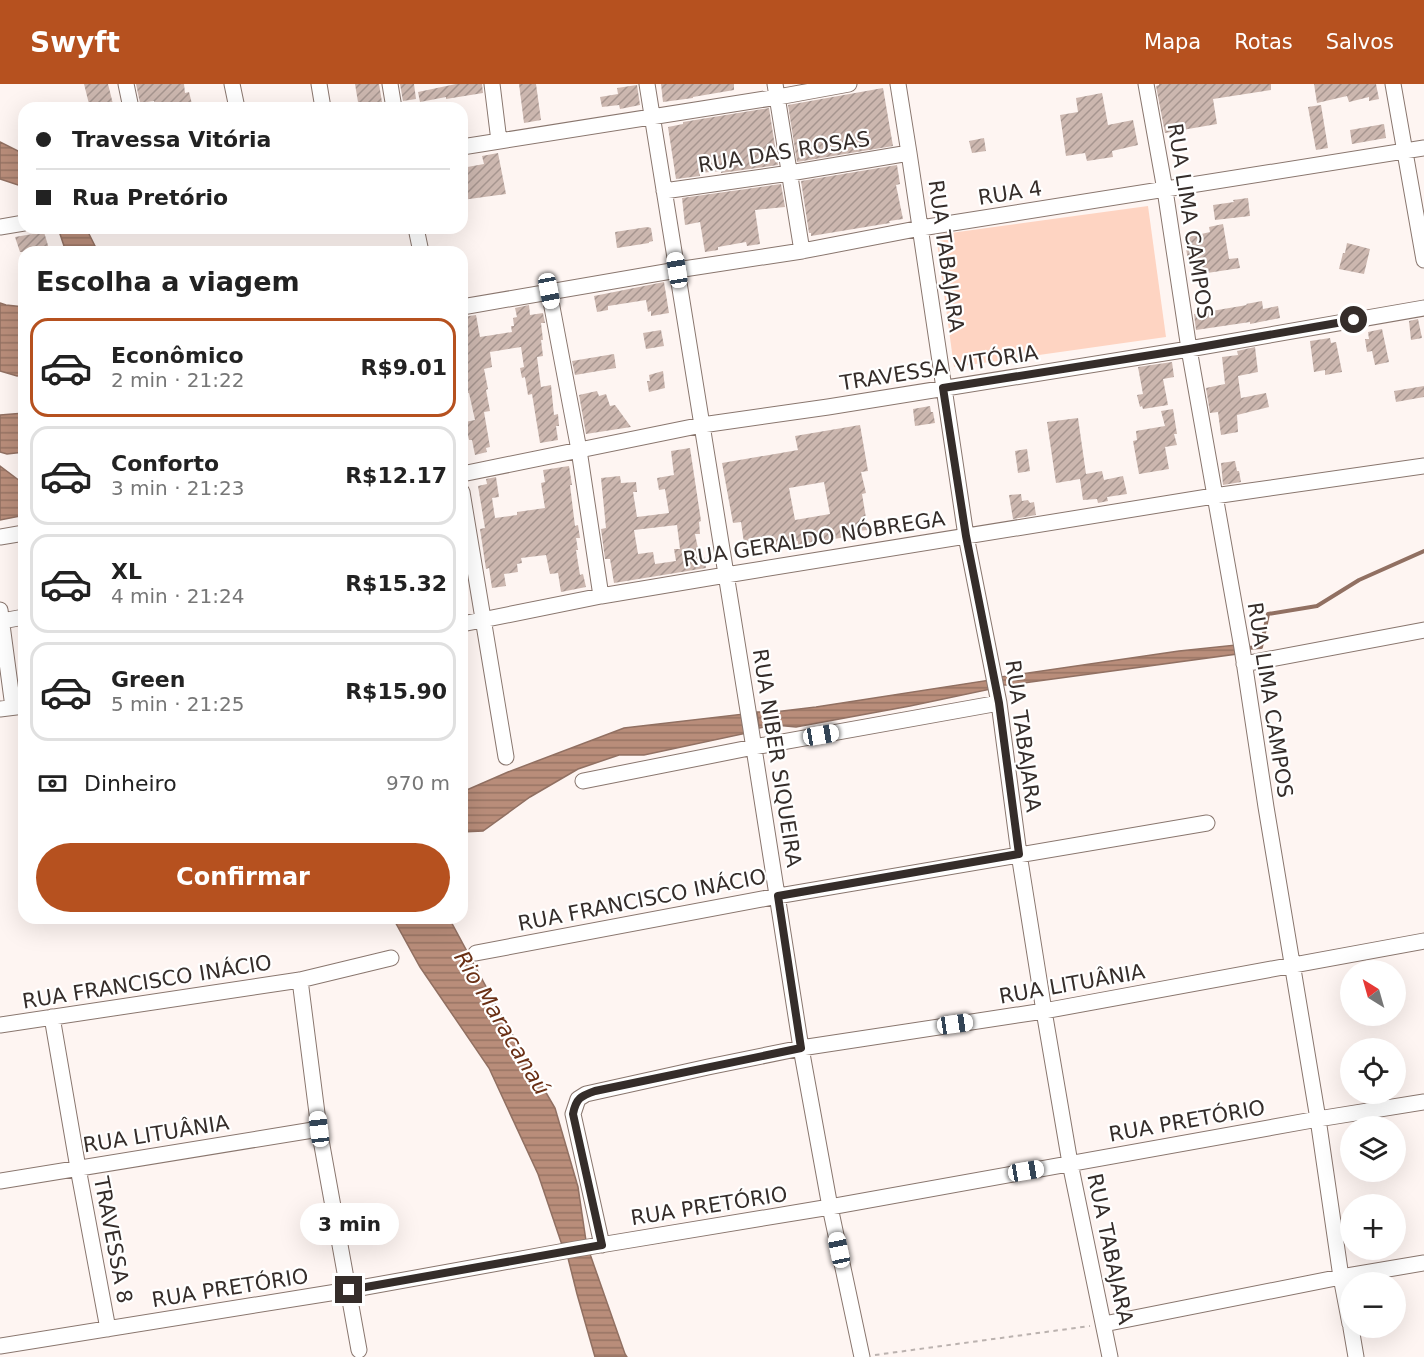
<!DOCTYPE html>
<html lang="pt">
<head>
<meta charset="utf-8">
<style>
	body { margin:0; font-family:"DejaVu Sans",sans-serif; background:#f2f2f2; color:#222; height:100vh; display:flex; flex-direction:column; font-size:22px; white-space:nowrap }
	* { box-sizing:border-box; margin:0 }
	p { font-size:20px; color:#767676 }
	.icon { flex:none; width:33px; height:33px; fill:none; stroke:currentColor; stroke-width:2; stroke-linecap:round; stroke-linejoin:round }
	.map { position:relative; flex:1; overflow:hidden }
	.panel { position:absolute; left:18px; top:162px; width:450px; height:678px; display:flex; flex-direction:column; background:#fff; border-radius:18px; box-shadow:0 6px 24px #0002 }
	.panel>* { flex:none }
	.guide { position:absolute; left:18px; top:18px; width:450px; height:132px; border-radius:18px; box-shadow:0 6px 24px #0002; display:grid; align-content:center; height:132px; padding:0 18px; background:#fff }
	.needle { width:39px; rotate:323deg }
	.controls { position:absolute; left:1340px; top:876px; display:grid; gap:12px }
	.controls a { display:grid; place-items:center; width:66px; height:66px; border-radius:50%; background:#fff; box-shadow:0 6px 24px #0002; font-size:30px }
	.end { position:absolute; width:27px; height:27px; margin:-14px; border:8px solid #352d2a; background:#fff; box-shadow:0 0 0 3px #fff }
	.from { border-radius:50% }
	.bubble { position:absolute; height:42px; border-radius:21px; background:#fff; box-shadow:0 6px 24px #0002; font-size:20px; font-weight:800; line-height:42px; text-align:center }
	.car { position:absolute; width:18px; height:36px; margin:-18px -9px; border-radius:8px; box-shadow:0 0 4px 2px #0007; background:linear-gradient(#fff 24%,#345 0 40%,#fff 0 76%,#345 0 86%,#fff 0) }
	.guide b { display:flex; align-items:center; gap:21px; height:57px; font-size:22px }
	.guide b+b { border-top:2px solid #e0e0e0 }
	.guide i { width:15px; height:15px; background:#222 }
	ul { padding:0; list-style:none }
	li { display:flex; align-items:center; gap:18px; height:99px; margin:0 12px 9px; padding:0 6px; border:3px solid #e0e0e0; border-radius:18px }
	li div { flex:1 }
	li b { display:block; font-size:22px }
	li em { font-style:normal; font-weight:800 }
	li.active { border-color:#b6511f }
	li>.icon { width:54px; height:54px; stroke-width:1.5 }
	h2 { padding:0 18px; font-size:27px; line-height:72px }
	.pay { display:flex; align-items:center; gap:15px; height:66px; padding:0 18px; font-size:22px }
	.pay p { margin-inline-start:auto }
	.cta { display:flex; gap:12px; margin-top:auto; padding:12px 18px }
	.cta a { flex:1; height:69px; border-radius:36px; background:#b6511f; color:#fff; font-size:24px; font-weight:800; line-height:69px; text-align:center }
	header { display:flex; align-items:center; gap:36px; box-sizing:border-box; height:84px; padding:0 30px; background:#b6511f; color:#fff }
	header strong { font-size:28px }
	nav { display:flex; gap:33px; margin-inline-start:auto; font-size:21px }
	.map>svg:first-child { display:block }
	.pitch { fill:#fed4c2 }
	.water { fill:url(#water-rules); stroke:#917062; stroke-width:1.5 }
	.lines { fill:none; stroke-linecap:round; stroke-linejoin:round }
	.stream { stroke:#917062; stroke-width:4 }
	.building { fill:url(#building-hatch); fill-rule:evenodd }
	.street-casing { stroke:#89766e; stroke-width:17 }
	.path { stroke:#bbb2af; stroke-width:2; stroke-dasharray:4.5 4.5; stroke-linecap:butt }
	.street { stroke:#fff; stroke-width:15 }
	.route { stroke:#352d2a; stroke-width:8 }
	.labels { text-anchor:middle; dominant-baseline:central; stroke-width:4.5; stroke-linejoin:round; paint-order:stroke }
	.street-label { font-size:21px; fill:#352d2a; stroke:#fff }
	.water-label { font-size:22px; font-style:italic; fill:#6a3015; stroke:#fff }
</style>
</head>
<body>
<header>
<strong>Swyft</strong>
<nav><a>Mapa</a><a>Rotas</a><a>Salvos</a></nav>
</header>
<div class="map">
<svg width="1424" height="1273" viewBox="0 0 1424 1273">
	<defs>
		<pattern id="water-rules" width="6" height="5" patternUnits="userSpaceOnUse" patternTransform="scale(1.5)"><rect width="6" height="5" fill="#b98d7a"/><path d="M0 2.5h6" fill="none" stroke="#977464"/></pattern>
		<pattern id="building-hatch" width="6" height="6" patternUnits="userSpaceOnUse" patternTransform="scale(1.5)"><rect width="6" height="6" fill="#ccb7af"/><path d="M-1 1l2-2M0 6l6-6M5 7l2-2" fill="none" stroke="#a6958f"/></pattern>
	</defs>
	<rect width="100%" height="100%" fill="#fef5f2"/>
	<!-- pitch -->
	<path class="pitch" d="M1148,122l18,131 -212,30 -18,-132z"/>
	<!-- water -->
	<path class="water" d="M0,58l24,12v33l-24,-8z
		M58,144h28l12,24h-32z
		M0,219l6,2 18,2v68l-7,1 -17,-5z
		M24,329v39l-17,2 -7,-2v-37z
		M0,382l24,18v29l-4,3 -20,4z
		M1236,561l1,9 -229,31h-6l-2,-8 179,-26z
		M990,596l1,9 -81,17 -114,21 -21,-2 -16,3 -2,-16h17l42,-5z
		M744,630l3,19 -103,22h-25l-41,14 -48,28 -47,34 -21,1v-40l46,-20 116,-44z
		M393,834h56l55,102 51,88 23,79 8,54 -24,4 -24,-71 -49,-106 -69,-101z
		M590,1170l35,100 2,3h-32l-18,-63 -9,-36z"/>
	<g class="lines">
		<!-- stream -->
		<path class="stream" d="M1247,564l14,-1 7,-33 49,-8 42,-26 65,-29"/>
	</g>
	<!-- building -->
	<path class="building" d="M84,0h24l6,24h-24z
		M136,0h48l1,9 4,-1 4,16h-38l-1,-7 -14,2z
		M355,0h24l4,24h-24z
		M400,0h14l2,15 -13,2z
		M456,0h26l1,9 -37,6v-2l-26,5 -2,-10z
		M519,0h17l5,36 -17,3z
		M661,0h73v6l-41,7v1l-30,4z
		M1159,0h112v6l-58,9 4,25 -52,9 -9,-47 3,-1z
		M1314,0h62l3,15 -10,2v-4l-20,5 -2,-6 -30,7z
		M637,1l3,20 -20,4 -1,-4 -17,2 -2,-10 18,-3 -1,-6z
		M883,4l10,58 -96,16 -9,-57z
		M1102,9l6,32 25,-5 5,25 -26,6 1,6 -26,4 -2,-8 -19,3 -6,-41 18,-3 -2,-14z
		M1321,21l7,43 -12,2 -8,-43z
		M769,24l9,57 -57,8v-2l-21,2v3l-24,3 -8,-52 15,-3v-2z
		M1384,40l2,14 -34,6 -2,-14z
		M984,54l2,13 -14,2 -3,-12z
		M498,69l8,41 -44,6v-32l22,-4 -2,-8z
		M897,81l3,19 -4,1 7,34 -14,2 1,2 -79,13v-3h-2l-8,-52z
		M781,100l4,23 -30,3 5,34 -13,2 -1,-4 -28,5v3l-13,2 -5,-30 -15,3 -3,-27z
		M1248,114l2,18 -35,4 -2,-15 21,-3 -1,-2z
		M1223,140l6,35 9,-1 2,10 -46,7 -1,-10h-4l-5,-27 26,-6 -1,-5z
		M647,143l4,1 2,13 -4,1v1l-32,5 -2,-16z
		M44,148l6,20h-30l-5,-15z
		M1347,159l23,6 -6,25 -25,-5 4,-16h2z
		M664,198l5,31 -18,3v-5l-3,1 -2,-12 -38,6v4l-11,2 -3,-16z
		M1262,217l1,8 15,-3 2,12 -30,6v-2l-54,8 -2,-16 53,-9 -1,-1z
		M529,221l1,10 13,-2 2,10h-4l2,17h-2l2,16 -6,1 4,30 10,-2 3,30 4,-1 1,12h-3l2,14 -18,3 -8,-49 -4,1 -3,-18 -3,1 -2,-10 4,-1 -3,-20 -31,5 2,15 -8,2 4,20 -2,1 4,21 -6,1 6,35 -4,1 1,4 -12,3 -3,-15h-3l-4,-18 10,-2 -6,-27 -6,1 -1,-6v-71l14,-2 4,22 32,-5 -1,-6h3l-1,-8 4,-1 -2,-9z
		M1418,235l4,19 -11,2 -2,-19z
		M1382,245l7,33 -14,3 -3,-14 -5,1 -2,-13h4l-1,-7z
		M661,246l3,16 -18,3 -3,-16z
		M1330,254l1,5 5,-1 6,30 -17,3v-5l-11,2 -4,-31z
		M1255,263l3,25 -20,4 3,22 25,-5 3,14 -32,8 1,17 -17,3 -3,-23 -8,1 -4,-25 19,-4 -3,-27 16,-2 -1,-4z
		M614,270l2,14 -41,7 -3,-14z
		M1172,278l2,15 -11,2 5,26 -25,4 -1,-3 -2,1 -3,-12 6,-1 -5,-27z
		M663,287l2,17 -16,4 -2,-11h3l-1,-6z
		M1424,302v11l-28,5 -2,-11z
		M597,307l2,5 7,-2 4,12 5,-1 16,22 -45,7 -7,-39z
		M930,322l1,6h2l2,11 -20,3 -2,-17z
		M1173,325l4,25h-3l3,11 -12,2 4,22 -30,5 -6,-33 4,-1 -1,-9 29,-5 -4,-15z
		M1078,334l8,56 16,-3 2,9 19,-4 4,18 -20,3 1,4 -10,2 -1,-4 -14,1 -3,-21 -24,4 -9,-61z
		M860,341l8,46 -7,1 5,21 -4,1 6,36 -11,1 1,4 -60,10v-4l-53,9 -4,-28 -8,1 -11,-60 76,-13 -3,-14zM824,398l6,32 -35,6 -6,-32z
		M690,364l11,73 -2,1 1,12h-5l5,24 4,-1 2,11 -92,15 -4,-24h-5l-4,-30 5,-1 -5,-50 19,-2 1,7 15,-1 1,10h-4l4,25 32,-4 -4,-24 -6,1 -2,-12 17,-3 -3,-24zM677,441l3,24h-6l2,12 -21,3 -2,-12 -15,2 -4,-24z
		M1027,365l3,22 -12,2 -3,-22z
		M1235,377l2,10h2l2,11 -18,3 -2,-22z
		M569,382l3,19h-2l5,41 3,-1 2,13h-4l2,12h-2l4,25 3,-1 3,13 -25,5 -3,-19 -8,1 -4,-19 -25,3 1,5 -5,1 1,8 -14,2 2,12 -14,2 -3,-20 -3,1 -6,-40 5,-1 -7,-42 9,-2 -1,-5 10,-2 3,20 -7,1 3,20 22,-3v-3l28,-4 -4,-25 4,-1 -2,-12z
		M1021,410l1,7 6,-1 2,3 4,-1 2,13 -23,4 -4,-24z"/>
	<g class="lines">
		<!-- street casing -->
		<g class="street-casing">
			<path id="street" d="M126,0l5,24
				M232,0l5,24
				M319,0l4,24
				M390,0l4,24
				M492,0l7,57
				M647,0l103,639 51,325 29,159 32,150
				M775,0l27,167
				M898,0l11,69 57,383 33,167 20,151 25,157 26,152 40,194
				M1146,0l19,106 24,159 53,299 24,159 52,312 23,158 9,47
				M1393,0l31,176
				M462,63l316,-50 71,-13
				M664,107l126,-18 119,-20
				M0,143l24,-4
				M416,144l5,24
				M549,207l30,159 22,146
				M462,223l215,-37 125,-19 119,-23 503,-80
				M462,390l240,-49 126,-18 361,-58 235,-41
				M462,408l44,265
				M0,453l24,-4
				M0,526l13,97
				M2,537l22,-4
				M462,540l139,-28 125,-21 488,-79 210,-30
				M1244,580l180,-34
				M0,625l24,-3
				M583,697l171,-34 245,-44
				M476,869l302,-57 429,-73
				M300,896l19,149 40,221
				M52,933l26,151 30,161
				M0,941l300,-45 91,-22
				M0,1097l319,-52
				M602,1161l-29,-131 5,-15 8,-5 122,-27 93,-19 243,-37 380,-70
				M1104,1240l237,-47 83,-14
				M1351,1244l5,29
				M0,1262l349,-56 227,-41 254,-42 488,-88 106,-17"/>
		</g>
		<!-- path -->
		<path class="path" d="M875,1271l215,-29"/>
		<!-- street -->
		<use href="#street" class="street"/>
	</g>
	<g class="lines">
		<!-- route -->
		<path class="route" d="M349,1206l253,-45 -29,-131c3,-16 8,-18 22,-23l206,-43 -23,-152 241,-42 -20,-151 -33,-167 -23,-148 246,-39 165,-29"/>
	</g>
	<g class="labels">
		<!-- street labels -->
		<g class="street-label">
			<text transform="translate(784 68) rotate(-9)">RUA DAS ROSAS</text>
			<text transform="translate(1010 109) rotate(-9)">RUA 4</text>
			<text transform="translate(1190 137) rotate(81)">RUA LIMA CAMPOS</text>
			<text transform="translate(946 172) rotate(82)">RUA TABAJARA</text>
			<text transform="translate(939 284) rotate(-9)">TRAVESSA VITÓRIA</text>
			<text transform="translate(814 455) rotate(-9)">RUA GERALDO NÓBREGA</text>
			<text transform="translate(1270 616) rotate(81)">RUA LIMA CAMPOS</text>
			<text transform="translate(1023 652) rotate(82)">RUA TABAJARA</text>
			<text transform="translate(777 674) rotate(81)">RUA NIBER SIQUEIRA</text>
			<text transform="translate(642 816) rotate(-11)">RUA FRANCISCO INÁCIO</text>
			<text transform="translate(147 898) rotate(-9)">RUA FRANCISCO INÁCIO</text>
			<text transform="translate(1072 900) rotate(-10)">RUA LITUÂNIA</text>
			<text transform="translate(1187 1037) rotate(-10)">RUA PRETÓRIO</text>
			<text transform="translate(156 1050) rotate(-9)">RUA LITUÂNIA</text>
			<text transform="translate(709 1122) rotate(-9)">RUA PRETÓRIO</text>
			<text transform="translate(113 1156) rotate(79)">TRAVESSA 8</text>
			<text transform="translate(1110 1165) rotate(78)">RUA TABAJARA</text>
			<text transform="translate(230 1204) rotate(-9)">RUA PRETÓRIO</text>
		</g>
		<!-- water labels -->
		<g class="water-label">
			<text transform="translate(502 939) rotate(59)">Rio Maracanaú</text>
		</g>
	</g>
</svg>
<div class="controls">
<a><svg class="needle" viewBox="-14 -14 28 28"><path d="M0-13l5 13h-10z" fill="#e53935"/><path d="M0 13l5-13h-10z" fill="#767676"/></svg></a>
<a><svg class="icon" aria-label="locate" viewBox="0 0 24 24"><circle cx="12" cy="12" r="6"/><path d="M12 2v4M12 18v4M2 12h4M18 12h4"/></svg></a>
<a><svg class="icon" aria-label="layers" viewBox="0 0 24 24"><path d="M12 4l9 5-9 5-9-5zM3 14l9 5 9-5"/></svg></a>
<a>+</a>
<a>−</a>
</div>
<i class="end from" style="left:1354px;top:236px"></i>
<i class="end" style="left:349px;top:1206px"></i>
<div class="bubble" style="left:300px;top:1119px;width:99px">3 min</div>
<i class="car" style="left:677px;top:186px;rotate:351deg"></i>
<i class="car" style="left:549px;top:207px;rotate:169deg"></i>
<i class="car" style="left:821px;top:651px;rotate:80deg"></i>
<i class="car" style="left:955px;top:940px;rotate:82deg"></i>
<i class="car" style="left:319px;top:1045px;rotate:353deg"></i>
<i class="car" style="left:1026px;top:1087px;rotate:80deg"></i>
<i class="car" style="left:839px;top:1166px;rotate:348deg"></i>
<div class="guide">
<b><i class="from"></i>Travessa Vitória</b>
<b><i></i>Rua Pretório</b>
</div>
<section class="panel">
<h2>Escolha a viagem</h2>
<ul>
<li class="active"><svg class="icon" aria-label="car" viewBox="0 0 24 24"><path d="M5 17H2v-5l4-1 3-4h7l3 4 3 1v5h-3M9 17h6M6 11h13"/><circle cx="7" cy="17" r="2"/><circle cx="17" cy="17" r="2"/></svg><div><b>Econômico</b><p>2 min · 21:22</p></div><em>R$9.01</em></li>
<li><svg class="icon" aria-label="car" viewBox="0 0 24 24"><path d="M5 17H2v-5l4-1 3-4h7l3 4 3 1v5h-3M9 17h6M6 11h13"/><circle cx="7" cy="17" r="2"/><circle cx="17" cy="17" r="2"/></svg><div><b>Conforto</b><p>3 min · 21:23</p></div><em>R$12.17</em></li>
<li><svg class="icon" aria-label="car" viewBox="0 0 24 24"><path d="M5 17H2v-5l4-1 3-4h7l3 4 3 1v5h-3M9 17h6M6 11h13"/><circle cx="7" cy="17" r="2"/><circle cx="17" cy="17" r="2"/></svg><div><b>XL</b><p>4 min · 21:24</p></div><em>R$15.32</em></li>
<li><svg class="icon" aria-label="car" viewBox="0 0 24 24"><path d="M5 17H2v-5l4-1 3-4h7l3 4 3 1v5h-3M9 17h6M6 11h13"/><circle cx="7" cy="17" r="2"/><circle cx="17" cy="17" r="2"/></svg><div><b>Green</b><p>5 min · 21:25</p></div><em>R$15.90</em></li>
</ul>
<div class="pay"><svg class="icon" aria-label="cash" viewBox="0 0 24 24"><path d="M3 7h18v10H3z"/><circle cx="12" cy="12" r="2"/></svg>Dinheiro<p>970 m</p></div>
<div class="cta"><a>Confirmar</a></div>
</section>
</div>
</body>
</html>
